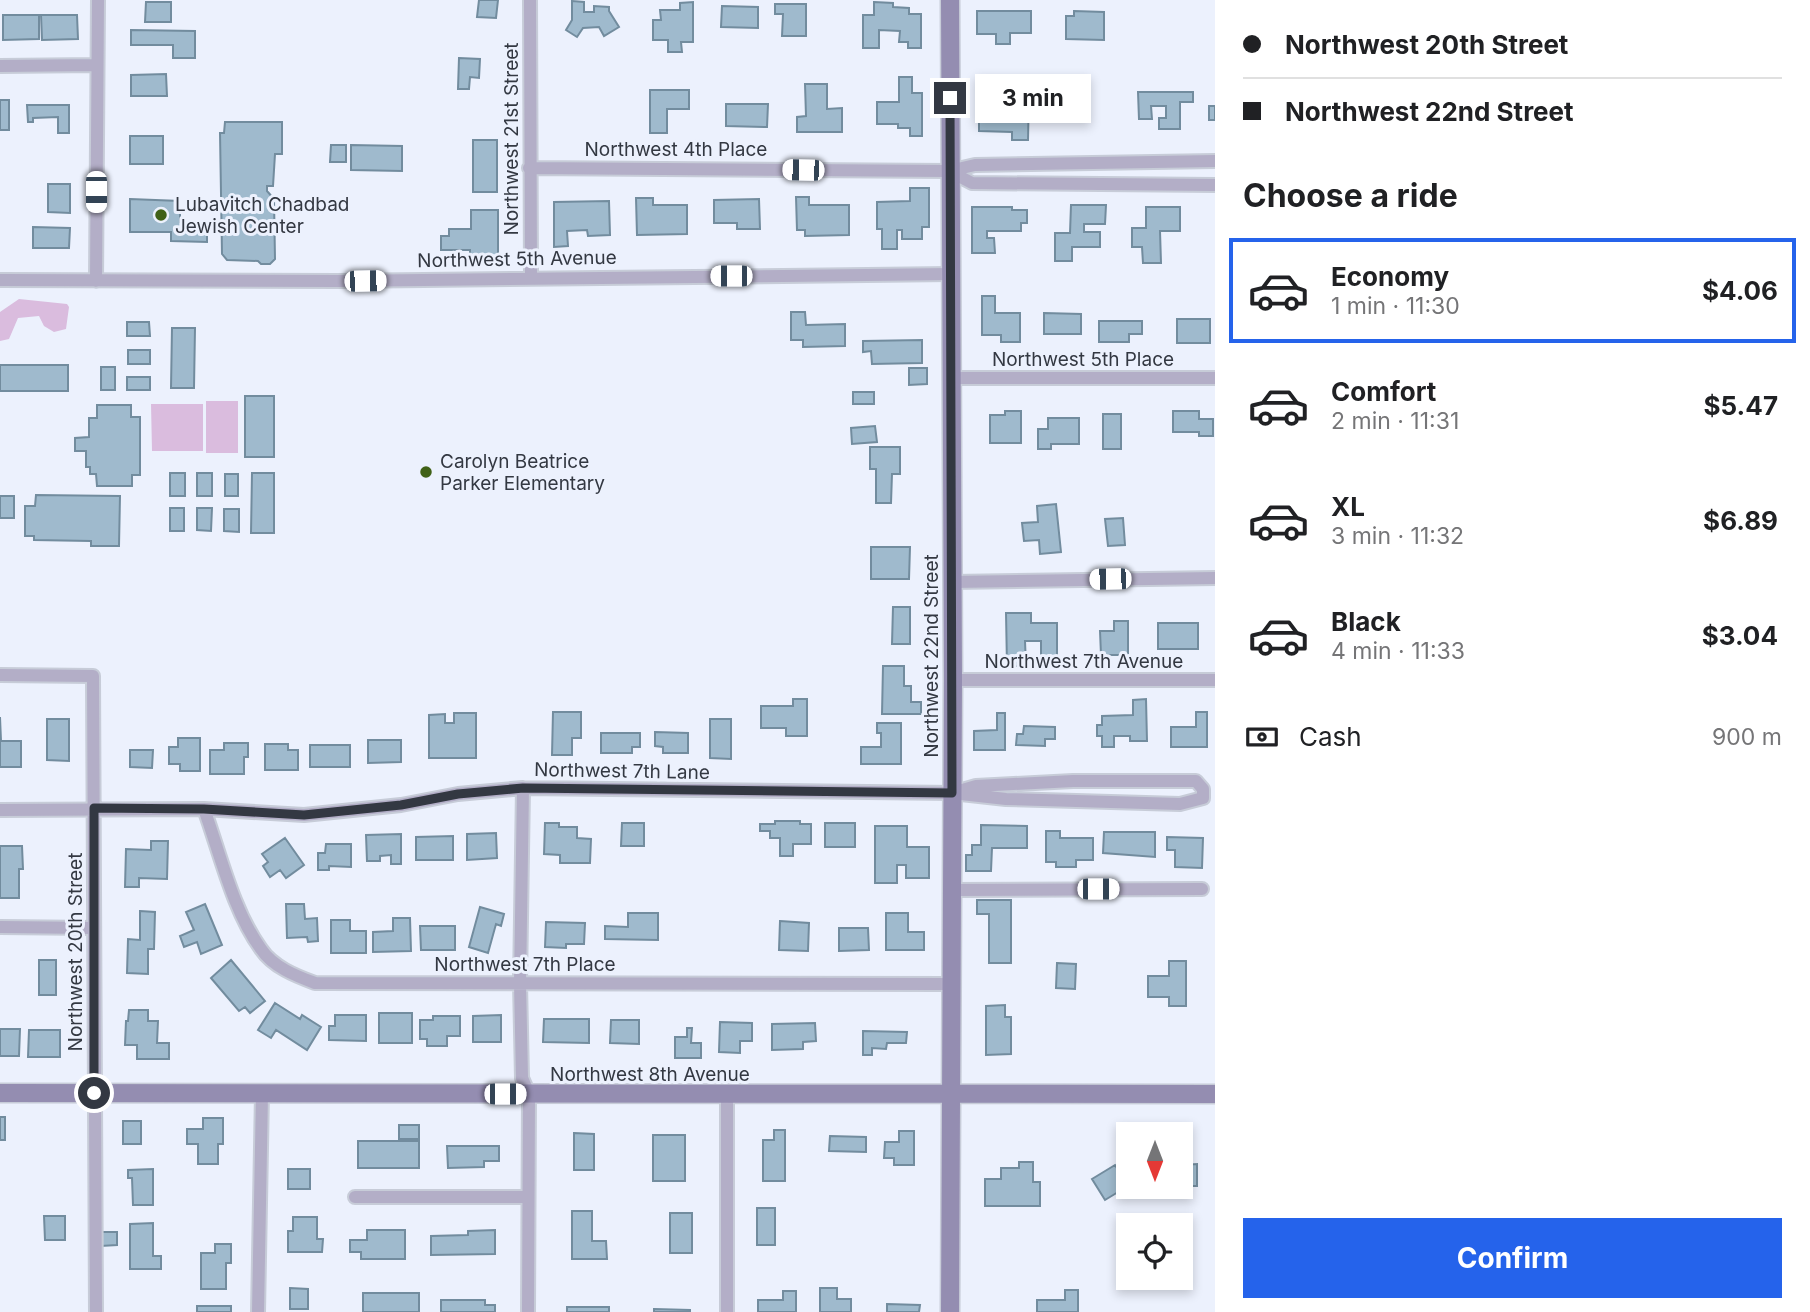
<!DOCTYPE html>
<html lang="en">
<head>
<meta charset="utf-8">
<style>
	body { margin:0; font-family:Inter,sans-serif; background:#f6f6f6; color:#202124; height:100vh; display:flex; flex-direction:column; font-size:26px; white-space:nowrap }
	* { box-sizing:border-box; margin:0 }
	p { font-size:23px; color:#757577 }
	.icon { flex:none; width:38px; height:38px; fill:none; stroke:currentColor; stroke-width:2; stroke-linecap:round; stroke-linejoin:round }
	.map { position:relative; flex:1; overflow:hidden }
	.details { display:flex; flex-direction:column; background:#fff; width:595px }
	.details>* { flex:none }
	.banner { display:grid; align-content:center; height:154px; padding:0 28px; background:#fff }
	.needle { width:46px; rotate:180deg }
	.fabs { position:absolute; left:1116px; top:1122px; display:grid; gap:14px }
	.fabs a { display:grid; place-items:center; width:77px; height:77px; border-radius:0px; background:#fff; box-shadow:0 4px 10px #0003; font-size:35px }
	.end { position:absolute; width:32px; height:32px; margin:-16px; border:9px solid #333842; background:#fff; box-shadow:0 0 0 4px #fff }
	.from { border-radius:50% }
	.bubble { position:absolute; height:49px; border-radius:0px; background:#fff; box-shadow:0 4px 10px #0003; font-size:23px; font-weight:700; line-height:49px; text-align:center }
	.car { position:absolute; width:21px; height:42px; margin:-21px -10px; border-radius:9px; box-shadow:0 0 5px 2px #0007; background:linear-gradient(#fff 24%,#345 0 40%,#fff 0 76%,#345 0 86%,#fff 0) }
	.banner b { display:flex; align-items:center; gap:24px; height:66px; font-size:26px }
	.banner b+b { border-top:2px solid #e0e0e0 }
	.banner i { width:18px; height:18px; background:#202124 }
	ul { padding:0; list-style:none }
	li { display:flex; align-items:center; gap:21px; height:105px; margin:0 14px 10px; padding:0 14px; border:4px solid transparent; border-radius:0px }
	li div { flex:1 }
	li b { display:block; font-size:26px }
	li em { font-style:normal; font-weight:700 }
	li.active { border-color:#2563eb }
	li>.icon { width:63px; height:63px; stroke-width:1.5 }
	h2 { padding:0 28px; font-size:32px; line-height:84px }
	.pay { display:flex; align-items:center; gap:18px; height:77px; padding:0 28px; font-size:26px }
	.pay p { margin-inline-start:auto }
	.cta { display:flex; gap:14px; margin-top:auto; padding:14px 28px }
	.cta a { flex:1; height:80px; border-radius:0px; background:#2563eb; color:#fff; font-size:28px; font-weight:700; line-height:80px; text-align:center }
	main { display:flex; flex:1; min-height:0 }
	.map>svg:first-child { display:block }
	.green { fill:#dabcde }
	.building { fill:#9fbacd; stroke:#728c9e; stroke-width:2 }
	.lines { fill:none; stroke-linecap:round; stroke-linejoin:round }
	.street-casing { stroke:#c7ccd8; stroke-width:16 }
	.secondary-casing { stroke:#c7ccd8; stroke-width:21 }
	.street { stroke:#b3aec7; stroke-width:12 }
	.secondary { stroke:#948db1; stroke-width:18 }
	.route { stroke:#333842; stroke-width:9 }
	.poi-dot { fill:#406117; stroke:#ecf1fd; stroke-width:2.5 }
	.labels { text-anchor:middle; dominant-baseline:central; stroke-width:6; stroke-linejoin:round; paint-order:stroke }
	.street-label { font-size:19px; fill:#333842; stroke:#ecf1fd }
	.poi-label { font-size:19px; fill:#333842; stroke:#ecf1fd; text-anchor:start }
</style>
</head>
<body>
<main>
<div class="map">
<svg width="1215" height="1312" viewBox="0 0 1215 1312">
	<rect width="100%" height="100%" fill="#ecf1fd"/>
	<!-- green -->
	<path class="green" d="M19,299l48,5 2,3 -3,22 -12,3 -10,-6 -5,-10 -21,2 -9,21 -9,2v-29z
		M206,401h32v52h-32z
		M151,404h52v47h-51z"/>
	<!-- building -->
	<path class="building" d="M479,0h19l-2,18 -19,-1z
		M572,1l12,1v10h10v-6l15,1v4l10,16 -15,9 -5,-9 -16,1 -6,9 -11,-7 6,-10z
		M146,2h25v20h-26z
		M693,2v40h-12l1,10h-14v-12h-15v-20h8l-1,-10h20v-7z
		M874,2l19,1v4l16,1v6h12v34h-13v-6h-9l1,-11 -21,-1v18h-16v-33h11z
		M775,4h31v32h-24l1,-22h-8z
		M722,6l36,1v21l-37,-1z
		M977,11h54v22h-21v11h-14v-10h-19z
		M1074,11l30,1v28l-38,-1v-23h8z
		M3,15h36v24l-36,1z
		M41,15h36l1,24 -36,1z
		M131,30l64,1v27h-22v-13h-42z
		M459,58l21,1 -1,19 -9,-1 -1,12h-11z
		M166,74l1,22h-36v-21z
		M899,77h13v16h10v43h-12v-8h-12v-4h-21v-22h22z
		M805,84h22v25l15,-1v24h-45v-15l9,-1z
		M1014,86h7v6h8l-1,48h-16v-8l-33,-1v-26l35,1z
		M650,90h39v19h-22v24h-17z
		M1138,92h55v10h-13v27h-21v-11h7v-12h-15l1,13h-13z
		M0,100h9v30h-9z
		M726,104h42l-1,23 -41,-1z
		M27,105h42v28h-11v-16l-25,1v4h-5z
		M1209,106h6v14h-6z
		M225,122h57v32h-7l-2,32h-6v5l7,8 1,60 -5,5h-9l-3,-3 -31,-1 -5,-6 -2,-121h4z
		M130,136h33v28h-33z
		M473,140h24v52h-24z
		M331,145h15v17h-16z
		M351,145l51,1v25l-51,-1z
		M48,184h22v29l-22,-1z
		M910,188h19v39h-7v12h-20v-9h-5v19h-15v-20h-5v-27l33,-1z
		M796,197h13v8h40v30l-44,1v-6h-8z
		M636,198h17v7h34v29l-50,1z
		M130,199l50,2v21h27v20l-36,-1v-9h-41z
		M759,199l1,30h-23v-6h-23v-23z
		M609,201l1,34 -22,1 -1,-6 -20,1 1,15 -14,1v-45z
		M1071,205h35l-1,19h-21v8h16v15h-28v14h-17v-28h15z
		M972,207h40v3h15v13h-6v8h-34v7h7l1,15h-23z
		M1146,207h34v24h-20l1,32h-18l-1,-16h-10v-19h14z
		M471,210h27v54h-28v-14h-29v-14h8v-7h22z
		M33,227l37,1 -1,20h-36z
		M982,296h13v17h25v29h-19v-7h-19z
		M791,312h14l1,13 39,-1v22l-42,1v-7h-12z
		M1044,313l37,1v20h-37z
		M1177,319h33v24h-33z
		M1099,321h43v13h-13v8h-30z
		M127,322h22l1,14h-23z
		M172,328h23l-1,60h-23z
		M922,340v23l-50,1 -1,-13 -8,1v-11z
		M128,350h22v14h-22z
		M0,365h68v26h-68z
		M101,367h14v23h-14z
		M909,368h18v16l-18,1z
		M127,377h23v13h-23z
		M853,392h21v12h-21z
		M245,396h29v61h-29z
		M97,405h34v12h9v58h-8v11h-35l-1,-12h-6v-7h-4v-16h-11v-13l14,-1v-19h8z
		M1005,411h16v32h-31v-28h15z
		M1173,411h26v8h14v17h-14v-4h-26z
		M1103,414h18v35h-18z
		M1048,418h31v26h-28v5h-13v-20h10z
		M875,426l2,16 -25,2 -1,-16z
		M870,447h30v27h-8l-1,29h-15v-34h-6z
		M170,473h15v23h-15z
		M197,473h15v23h-15z
		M252,473h22v60h-23z
		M225,474h13v22h-13z
		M36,495l84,1 -1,50h-28v-5l-57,-1v-4h-9v-30h10z
		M0,496h14v22h-14z
		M1056,504l5,48 -21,2 -1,-14 -15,1 -2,-18 16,-1 -1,-16z
		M170,508h14v23h-14z
		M197,508h15l-1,23 -14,-1z
		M224,509h15v23l-15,-1z
		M1123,518l2,27 -17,1 -3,-27z
		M871,547h39l-1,32h-38z
		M893,607h17v37h-18z
		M1006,613h25v10h26v35h-16v-17h-16l1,25h-19z
		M1114,621h14v34h-27l-1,-24h14z
		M1158,623h40v26h-40z
		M883,666h21v20h7v16h10v12h-39z
		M793,699h14v37h-21v-8h-25v-22h32z
		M1146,699l1,42h-17v-5h-16v11h-12v-11h-5v-11h5v-9l31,-1v-15z
		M553,712h28v26h-9v17h-20z
		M1196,712h11v35h-36v-20h25z
		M454,713h22v45h-47v-43l16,-1v9h9z
		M997,713h8v37h-31v-19l23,-1z
		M0,717l1,24h20v26h-21z
		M47,719h22v42l-22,-1z
		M710,719h21v40l-21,-1z
		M877,723h24v41h-40v-17h20v-14h-4z
		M1024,726l31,1v12h-10v7l-29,-1 1,-11h6z
		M655,732l33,1v20h-25v-6l-8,-1z
		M601,733h39v14h-8v6h-31z
		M178,738h22v33h-20v-7h-11v-17h9z
		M368,740h33v22l-33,1z
		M224,743h24v14h-4v17h-34v-24h14z
		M265,744h23v6h10v20h-33z
		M310,745h40v22h-40z
		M130,750h23l-1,18 -22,-1z
		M775,821h25v3h11v20h-18v12h-13v-18h-10v-7h-10v-7h15z
		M545,823h14v4h18v11l14,1 -1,24h-30v-8l-16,-1z
		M622,823h22v23h-23z
		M825,823h30v24h-30z
		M981,825l46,1v22h-35l-1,23h-25v-16h6v-10h9z
		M875,826h32v21h22v31h-23v-13h-9v18h-22z
		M1046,831h14v7h33v22h-17v7h-20v-5h-10z
		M1104,832h51v25l-52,-4z
		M496,833l1,25 -30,2v-26z
		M401,834v30h-10v-9l-11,1v5h-13l-1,-26z
		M453,836v24h-37v-23z
		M1167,837l36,1 -1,30 -27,-1v-17h-8z
		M285,838l19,27 -18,13 -6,-8 -10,7 -7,-11 5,-4 -6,-8z
		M151,841h17l-1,38 -28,-1v9h-14l1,-38 25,1z
		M326,844h25v23l-22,-1v4h-11v-17h7z
		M0,846h22l1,23h-4v29h-19z
		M977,900h34v63h-22v-49h-12z
		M205,904l17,41 -21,9 -4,-12 -13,5 -4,-11 14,-6 -8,-18z
		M286,904h18l1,15 12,-1 1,23 -10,1 -1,-5 -20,1z
		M480,907l24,7 -3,12 -5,-2 -8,29 -19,-6z
		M140,911l15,1 -1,37h-6v25l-21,-1 1,-34 12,1z
		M628,913h30v27l-53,-1v-13l23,1z
		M886,913h22v19h16v18h-38z
		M393,918h17l1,33 -38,1v-20l20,-1z
		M331,920h19v11h16v22h-35z
		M780,921l29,2 -1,28 -29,-1z
		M546,922l39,1 -1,21h-18v4l-21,-1z
		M420,926h35v24h-34z
		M839,928h29l1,22 -30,1z
		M39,960h17v35h-17z
		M231,960l34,41 -15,12 -5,-6 -6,4 -28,-33z
		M1169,961h17v45h-17v-9h-21v-21h21z
		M1057,963l19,1 -1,25 -19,-1z
		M275,1003l25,16 2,-4 19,12 -14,23 -31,-20 -5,8 -13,-8z
		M1005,1005v12h6v37l-25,1v-49z
		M129,1010h19v11h10l-1,22h12v16h-32v-14h-12l1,-24h2z
		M379,1013h33v30h-33z
		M335,1015h31v26l-37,-1v-14h6z
		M501,1015v27h-28v-26z
		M433,1016h27v20h-13v10h-20v-7h-7v-19h13z
		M544,1019h45v24l-46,-1z
		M611,1020h28v24l-29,-1z
		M720,1022l32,1v18h-12v12l-21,-1z
		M815,1023l1,18 -13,1v7l-31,1v-26z
		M687,1028h5l-1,15h10v15h-26v-21h12z
		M0,1029h20l-1,27h-19z
		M29,1030h31v27h-32z
		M863,1031l44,1 -1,11h-19l-1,6 -14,-1v7h-9z
		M0,1117h5v23h-5z
		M203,1118h20v26h-5v20h-20v-20h-11v-15h16z
		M123,1121h18v23h-18z
		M399,1125h20v14h-20z
		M774,1130h11v51h-22v-41h11z
		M899,1131h15v34h-20v-7h-10l1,-16h14z
		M574,1133l20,1v36h-20z
		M653,1135h32v46h-32z
		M830,1136l36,1v15l-37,-1z
		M358,1141h61v27h-61z
		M447,1146h52v15h-15v6l-36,1z
		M1019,1162h14v20h7v24h-55v-27h16v-11h18z
		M1197,1164v22h-16v-21z
		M1115,1165l13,21 -23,14 -13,-21z
		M153,1169v36h-20l-1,-27h-4v-8z
		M288,1169h22v20h-22z
		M1161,1186h12l1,9h-12z
		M757,1208h18v37h-18z
		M572,1211h20v30h14l1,18h-35z
		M670,1213h22v40h-22z
		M44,1216h21v24h-20z
		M293,1217h24v22h6l-1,13h-34v-21h5z
		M153,1223v33h8v13h-31v-45z
		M367,1230h38v29h-44v-7h-11v-12h17z
		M495,1230v24l-64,1v-19l37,-1v-4z
		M101,1232h16v13l-16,1z
		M215,1244h16v19h-5v26h-25v-36h14z
		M290,1288l18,1v20h-18z
		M820,1288h17v11h14v13h-31z
		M1065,1290h13v22h-41v-12h28z
		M783,1291h13v21h-38v-12h25z
		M363,1293h56v19h-56z
		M441,1300h44v5h10v7h-54z
		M887,1304l33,1 -1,7h-32z
		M197,1306h34v6h-34z
		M567,1307h42v5h-42z
		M654,1309l36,1v2h-36z"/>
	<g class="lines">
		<!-- street casing -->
		<g class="street-casing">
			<path id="street" d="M530,0l1,278
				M0,66l96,-1
				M529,168l420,3 26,-6 240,-4
				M949,171l23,12 243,2
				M0,280l338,1 613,-7
				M96,281l2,-281
				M951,378h264
				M952,582l263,-4
				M0,675l93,1 3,636
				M953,680h262
				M523,788l-3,195 2,95 7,16 -1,218
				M204,809c16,44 29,102 57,140 12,18 35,27 54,34l636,1
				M0,810l204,-1 100,6 97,-10 57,-11 65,-6 429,5 54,6 174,5 23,-6v-9l-7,-8h-123l-97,5 -24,7
				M952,890l250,-1
				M0,927l94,1
				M727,1095v217
				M355,1197h173
				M258,1312l4,-219"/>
		</g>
		<!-- secondary casing -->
		<g class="secondary-casing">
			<path id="secondary" d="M0,1093l1215,1
				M950,1312l3,-632 -3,-680"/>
		</g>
		<!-- street -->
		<use href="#street" class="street"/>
		<!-- secondary -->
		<use href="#secondary" class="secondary"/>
	</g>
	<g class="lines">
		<!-- route -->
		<path class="route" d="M94,1093v-285l110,1 100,6 97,-10 57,-11 65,-6 429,5 -2,-695"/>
	</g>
	<!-- markers -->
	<g class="poi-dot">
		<circle cx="161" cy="215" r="7"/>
		<circle cx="426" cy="472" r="7"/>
	</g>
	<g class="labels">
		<!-- street labels -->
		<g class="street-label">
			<text transform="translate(511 139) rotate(-90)">Northwest 21st Street</text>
			<text x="676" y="149">Northwest 4th Place</text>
			<text transform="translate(517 259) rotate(-1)">Northwest 5th Avenue</text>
			<text x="1083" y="359">Northwest 5th Place</text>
			<text transform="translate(931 656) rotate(-90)">Northwest 22nd Street</text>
			<text x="1084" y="661">Northwest 7th Avenue</text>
			<text transform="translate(622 771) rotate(1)">Northwest 7th Lane</text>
			<text transform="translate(75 952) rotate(-90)">Northwest 20th Street</text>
			<text x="525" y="964">Northwest 7th Place</text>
			<text x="650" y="1074">Northwest 8th Avenue</text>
		</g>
		<!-- poi labels -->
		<g class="poi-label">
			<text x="175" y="204">Lubavitch Chadbad<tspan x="175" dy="22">Jewish Center</tspan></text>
			<text x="440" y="461">Carolyn Beatrice<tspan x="440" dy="22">Parker Elementary</tspan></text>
		</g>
	</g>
</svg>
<div class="fabs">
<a><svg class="needle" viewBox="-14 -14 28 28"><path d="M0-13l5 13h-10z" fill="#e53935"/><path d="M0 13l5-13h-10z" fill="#757577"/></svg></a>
<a><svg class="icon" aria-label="locate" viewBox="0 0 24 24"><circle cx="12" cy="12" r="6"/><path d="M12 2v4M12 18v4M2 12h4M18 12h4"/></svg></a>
</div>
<i class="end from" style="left:94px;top:1093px"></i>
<i class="end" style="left:950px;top:98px"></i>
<div class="bubble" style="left:975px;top:74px;width:116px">3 min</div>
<i class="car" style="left:803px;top:170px;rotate:271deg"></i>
<i class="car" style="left:96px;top:192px;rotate:180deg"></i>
<i class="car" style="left:731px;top:276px;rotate:270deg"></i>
<i class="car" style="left:365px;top:281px;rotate:89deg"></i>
<i class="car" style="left:1110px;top:579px;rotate:269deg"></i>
<i class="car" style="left:1098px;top:889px;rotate:90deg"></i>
<i class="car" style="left:505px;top:1094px;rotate:90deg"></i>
</div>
<section class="details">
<div class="banner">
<b><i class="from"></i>Northwest 20th Street</b>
<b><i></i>Northwest 22nd Street</b>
</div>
<h2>Choose a ride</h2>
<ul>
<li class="active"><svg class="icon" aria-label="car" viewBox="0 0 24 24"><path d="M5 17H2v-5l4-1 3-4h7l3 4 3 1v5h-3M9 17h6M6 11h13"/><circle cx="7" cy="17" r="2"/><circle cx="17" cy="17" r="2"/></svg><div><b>Economy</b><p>1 min · 11:30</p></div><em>$4.06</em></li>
<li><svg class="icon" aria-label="car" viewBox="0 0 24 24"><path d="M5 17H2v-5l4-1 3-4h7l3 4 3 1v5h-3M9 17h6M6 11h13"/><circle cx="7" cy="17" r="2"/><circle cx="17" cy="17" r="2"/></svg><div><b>Comfort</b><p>2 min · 11:31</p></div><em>$5.47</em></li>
<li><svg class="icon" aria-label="car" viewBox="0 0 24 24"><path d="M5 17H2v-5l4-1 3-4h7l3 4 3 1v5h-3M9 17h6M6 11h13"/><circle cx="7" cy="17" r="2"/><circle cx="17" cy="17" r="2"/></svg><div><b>XL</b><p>3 min · 11:32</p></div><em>$6.89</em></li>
<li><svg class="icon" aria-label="car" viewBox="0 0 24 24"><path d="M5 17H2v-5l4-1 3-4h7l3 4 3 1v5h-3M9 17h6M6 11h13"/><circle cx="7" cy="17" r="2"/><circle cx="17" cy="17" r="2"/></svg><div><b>Black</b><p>4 min · 11:33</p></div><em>$3.04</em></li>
</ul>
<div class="pay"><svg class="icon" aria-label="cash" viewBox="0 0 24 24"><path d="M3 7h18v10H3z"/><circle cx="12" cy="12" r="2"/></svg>Cash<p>900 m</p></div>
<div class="cta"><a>Confirm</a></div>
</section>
</main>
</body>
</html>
